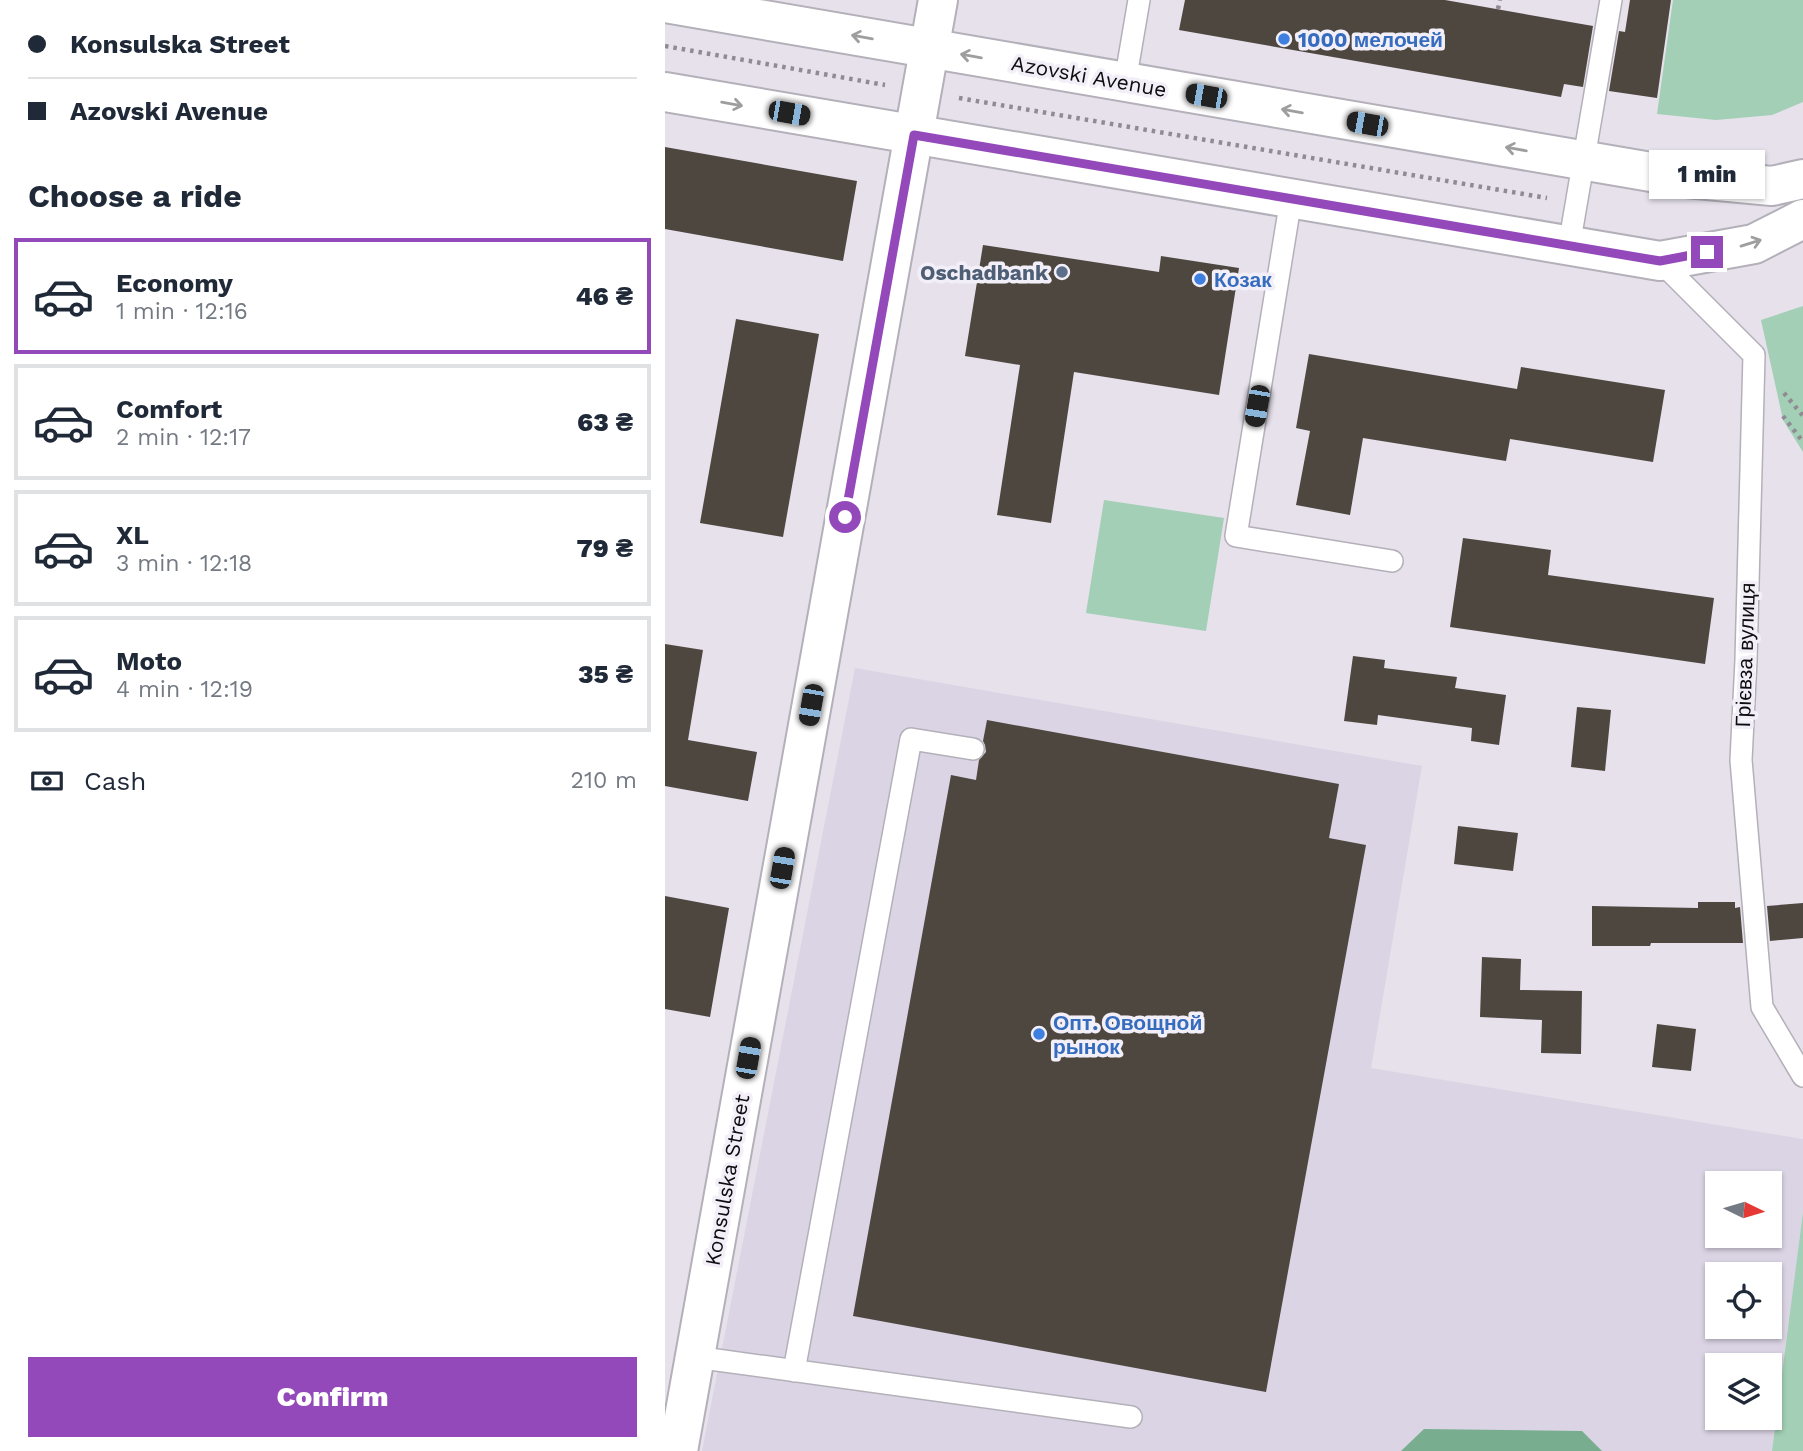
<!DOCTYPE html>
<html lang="en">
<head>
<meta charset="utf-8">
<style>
	body { margin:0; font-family:"Work Sans",sans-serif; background:#f2f2f3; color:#1f2937; height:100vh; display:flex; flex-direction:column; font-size:26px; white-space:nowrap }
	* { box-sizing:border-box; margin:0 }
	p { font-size:23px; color:#747a83 }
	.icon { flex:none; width:38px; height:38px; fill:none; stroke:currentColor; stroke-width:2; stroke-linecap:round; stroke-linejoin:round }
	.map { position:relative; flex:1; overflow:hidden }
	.drawer { display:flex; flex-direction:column; background:#fff; width:665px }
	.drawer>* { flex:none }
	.top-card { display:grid; align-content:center; height:154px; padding:0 28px; background:#fff }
	.needle { width:46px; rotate:95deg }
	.fabs { position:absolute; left:1040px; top:1171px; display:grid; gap:14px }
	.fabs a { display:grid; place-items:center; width:77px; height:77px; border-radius:0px; background:#fff; box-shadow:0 2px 5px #0004; font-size:35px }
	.end { position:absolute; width:32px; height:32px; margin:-16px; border:9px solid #9449bb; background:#fff; box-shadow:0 0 0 4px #fff }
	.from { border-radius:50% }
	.bubble { position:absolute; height:49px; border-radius:0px; background:#fff; box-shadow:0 2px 5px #0004; font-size:23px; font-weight:800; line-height:49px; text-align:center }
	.car { position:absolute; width:21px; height:42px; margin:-21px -10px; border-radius:9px; box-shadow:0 0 5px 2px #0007; background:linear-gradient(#222 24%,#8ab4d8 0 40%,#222 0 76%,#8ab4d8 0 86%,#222 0) }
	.top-card b { display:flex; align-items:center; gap:24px; height:66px; font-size:26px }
	.top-card b+b { border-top:2px solid #e0e1e3 }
	.top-card i { width:18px; height:18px; background:#1f2937 }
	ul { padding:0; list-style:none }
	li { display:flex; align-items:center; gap:21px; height:116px; margin:0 14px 10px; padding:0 14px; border:4px solid #e0e1e3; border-radius:0px }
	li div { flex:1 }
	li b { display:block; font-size:26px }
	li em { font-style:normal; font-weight:800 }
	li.current { border-color:#9449bb }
	li>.icon { width:63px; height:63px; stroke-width:1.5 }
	h2 { padding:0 28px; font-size:32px; line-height:84px }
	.pay { display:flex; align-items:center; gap:18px; height:77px; padding:0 28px; font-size:26px }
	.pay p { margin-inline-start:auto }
	.primary-button { display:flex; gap:14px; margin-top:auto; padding:14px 28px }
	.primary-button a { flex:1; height:80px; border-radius:0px; background:#9449bb; color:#fff; font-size:28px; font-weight:800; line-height:80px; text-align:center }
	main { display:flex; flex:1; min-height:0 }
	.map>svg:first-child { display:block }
	.built { fill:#dbd4e4; fill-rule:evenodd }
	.green { fill:#a2cfb5 }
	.forest { fill:#79ad90 }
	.building { fill:#4d4740 }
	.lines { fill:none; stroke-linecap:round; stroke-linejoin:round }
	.service-casing { stroke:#b4b0b9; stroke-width:24 }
	.minor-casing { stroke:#b4b0b9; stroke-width:42 }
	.primary-casing { stroke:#b4b0b9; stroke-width:42 }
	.path { stroke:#8f8b92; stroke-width:4.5; stroke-dasharray:3.5 5; stroke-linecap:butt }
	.service { stroke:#fff; stroke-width:21 }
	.minor { stroke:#fff; stroke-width:38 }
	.primary { stroke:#fff; stroke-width:38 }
	.oneway { stroke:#9e9e9f }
	.route { stroke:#9449bb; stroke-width:9 }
	.shop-dot { fill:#3f7fe0; stroke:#f3eff8; stroke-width:2.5 }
	.service-dot { fill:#5c6f8a; stroke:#f3eff8; stroke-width:2.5 }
	.labels { text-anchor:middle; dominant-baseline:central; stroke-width:7; stroke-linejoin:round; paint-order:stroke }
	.shop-label { font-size:21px; font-weight:bold; fill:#366cbe; stroke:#f3eff8; text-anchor:start }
	.street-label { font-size:21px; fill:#0d0c0f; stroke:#f3eff8 }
	.service-label { font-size:21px; font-weight:bold; fill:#4e5e75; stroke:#f3eff8; text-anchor:end }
</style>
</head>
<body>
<main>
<section class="drawer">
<div class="top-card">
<b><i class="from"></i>Konsulska Street</b>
<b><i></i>Azovski Avenue</b>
</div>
<h2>Choose a ride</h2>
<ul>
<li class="current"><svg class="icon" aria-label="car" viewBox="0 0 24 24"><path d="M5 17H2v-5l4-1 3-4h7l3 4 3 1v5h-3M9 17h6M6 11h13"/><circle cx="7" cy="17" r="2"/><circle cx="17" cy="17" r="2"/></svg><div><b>Economy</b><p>1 min · 12:16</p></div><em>46 ₴</em></li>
<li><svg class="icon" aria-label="car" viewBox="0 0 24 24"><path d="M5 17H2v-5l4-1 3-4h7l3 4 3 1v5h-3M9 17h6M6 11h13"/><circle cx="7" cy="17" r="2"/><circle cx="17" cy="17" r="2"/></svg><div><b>Comfort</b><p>2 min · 12:17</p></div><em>63 ₴</em></li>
<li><svg class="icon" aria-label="car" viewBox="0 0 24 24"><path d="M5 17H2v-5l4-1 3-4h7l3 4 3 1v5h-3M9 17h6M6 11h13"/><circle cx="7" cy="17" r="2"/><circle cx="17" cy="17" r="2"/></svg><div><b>XL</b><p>3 min · 12:18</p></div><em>79 ₴</em></li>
<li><svg class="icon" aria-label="car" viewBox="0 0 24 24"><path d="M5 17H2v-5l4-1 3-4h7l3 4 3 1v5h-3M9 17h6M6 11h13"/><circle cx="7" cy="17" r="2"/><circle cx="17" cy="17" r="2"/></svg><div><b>Moto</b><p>4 min · 12:19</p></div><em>35 ₴</em></li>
</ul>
<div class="pay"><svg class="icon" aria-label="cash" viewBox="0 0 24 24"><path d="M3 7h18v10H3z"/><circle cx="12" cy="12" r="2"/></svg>Cash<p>210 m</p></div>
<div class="primary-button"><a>Confirm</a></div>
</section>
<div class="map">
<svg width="1138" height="1451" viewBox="0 0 1138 1451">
	<rect width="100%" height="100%" fill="#e6e1eb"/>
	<!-- built -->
	<path class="built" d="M190,668l567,98 -51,302 432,71v73l-31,239h-1070zM1052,1183h52v53h-52zM1052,1274h52v52h-52zM1052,1365h52v53h-52z"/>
	<!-- green -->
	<path class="green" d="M1008,0h130v102l-31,13 -56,5 -59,-6z
		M1138,306v146l-20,-32 -22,-100z
		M439,500l120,18 -18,113 -120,-18z
		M1138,1212v239h-31z"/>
	<!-- forest -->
	<path class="forest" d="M759,1429l158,2 20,20h-201z"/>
	<!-- building -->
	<path class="building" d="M520,0h260l148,26 -10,61 -19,-3 -3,13 -382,-67z
		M965,0h41l-14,98 -48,-7 10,-60 6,1z
		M0,147l192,34 -14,80 -178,-32z
		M318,245l176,27 2,-16 78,12 -20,127 -145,-23 -23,151 -54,-8 23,-150 -55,-9z
		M71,319l83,15 -36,203 -83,-14z
		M644,354l208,35 4,-22 144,23 -12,72 -143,-23 -4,22 -143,-23 -13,77 -54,-10 14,-74 -14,-3z
		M798,538l88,12 -3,25 166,23 -9,66 -255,-37z
		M0,644l38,6 -15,90 69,12 -9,49 -83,-15z
		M688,656l32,4 -1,8 73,9 -2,11 51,7 -7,50 -28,-4 1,-13 -94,-13 -1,10 -33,-4z
		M912,707l34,3 -6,61 -34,-4z
		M322,720l352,64 -10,54 37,7 -100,547 -413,-76 98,-541 25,5 3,-20 7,-8 -1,-7 -2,-4z
		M793,826l60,7 -5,38 -59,-7z
		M0,896l64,12 -19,109 -45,-8z
		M1033,902h37v6l5,-1 3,36h-92l-1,3h-58v-40l106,2z
		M1138,903v35l-33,3 -3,-35z
		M817,957l39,2 -1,31 62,1 -1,63 -40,-1 1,-33 -62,-3z
		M992,1024l39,5 -5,42 -39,-4z"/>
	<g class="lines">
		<!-- service casing -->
		<g class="service-casing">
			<path id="service" d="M460,82l14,-82
				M626,199l-55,337 156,25
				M904,246l42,-246
				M995,261l94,94 -8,305 -5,100 21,247 41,69
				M30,1357l436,60
				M129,1371l117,-632 62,10"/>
		</g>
		<!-- minor casing -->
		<g class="minor-casing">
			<path id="minor" d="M13,1451l260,-1451"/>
		</g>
		<!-- primary casing -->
		<g class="primary-casing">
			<path id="primary" d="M0,3l1021,175 86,8 31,-7
				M0,92l995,169 94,-17 49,-25"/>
		</g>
		<!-- path -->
		<path class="path" d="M833,9l2,-9
			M0,46l220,39
			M294,98l588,100
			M1119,393l19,23
			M1118,416l20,26"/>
		<!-- service -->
		<use href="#service" class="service"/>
		<!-- minor -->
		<use href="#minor" class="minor"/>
		<!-- primary -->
		<use href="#primary" class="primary"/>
	</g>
	<!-- one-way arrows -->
	<defs><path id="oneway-shaft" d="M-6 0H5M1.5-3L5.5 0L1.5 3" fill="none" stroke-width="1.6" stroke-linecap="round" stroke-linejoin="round" transform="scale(1.75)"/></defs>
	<g class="oneway">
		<use href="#oneway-shaft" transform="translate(197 37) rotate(-170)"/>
		<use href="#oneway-shaft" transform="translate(306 56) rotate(-170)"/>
		<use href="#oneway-shaft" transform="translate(67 104) rotate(10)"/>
		<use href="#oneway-shaft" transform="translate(627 111) rotate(-170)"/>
		<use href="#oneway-shaft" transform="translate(851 149) rotate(-170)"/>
		<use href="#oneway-shaft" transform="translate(1086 243) rotate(-17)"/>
	</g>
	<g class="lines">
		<!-- route -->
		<path class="route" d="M180,517l69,-382 746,126 47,-9"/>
	</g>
	<!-- markers -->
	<g class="shop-dot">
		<circle cx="619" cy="39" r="7"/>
		<circle cx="535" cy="279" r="7"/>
		<circle cx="374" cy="1034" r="7"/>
	</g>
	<circle class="service-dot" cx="397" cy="272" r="7"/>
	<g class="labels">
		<!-- shop labels -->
		<g class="shop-label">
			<text x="633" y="39">1000 мелочей</text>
			<text x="549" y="279">Козак</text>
			<text x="388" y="1022">Опт. Овощной<tspan x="388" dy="24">рынок</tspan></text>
		</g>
		<!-- street labels -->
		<g class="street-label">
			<text transform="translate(424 76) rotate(10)">Azovski Avenue</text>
			<text transform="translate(1080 655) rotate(-88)">Грієвза вулиця</text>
			<text transform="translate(62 1180) rotate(-80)">Konsulska Street</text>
		</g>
		<!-- service labels -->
		<g class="service-label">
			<text x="383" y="272">Oschadbank</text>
		</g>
	</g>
</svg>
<div class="fabs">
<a><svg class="needle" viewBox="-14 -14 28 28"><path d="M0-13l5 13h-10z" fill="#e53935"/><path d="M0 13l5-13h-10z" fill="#747a83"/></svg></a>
<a><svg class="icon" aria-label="locate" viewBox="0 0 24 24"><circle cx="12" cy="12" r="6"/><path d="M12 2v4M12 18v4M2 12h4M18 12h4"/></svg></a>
<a><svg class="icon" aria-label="layers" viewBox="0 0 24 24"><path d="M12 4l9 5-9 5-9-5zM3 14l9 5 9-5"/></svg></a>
</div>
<i class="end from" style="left:180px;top:517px"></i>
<i class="end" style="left:1042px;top:252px"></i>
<div class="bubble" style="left:984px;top:150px;width:116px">1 min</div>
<i class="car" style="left:541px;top:96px;rotate:280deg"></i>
<i class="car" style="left:124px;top:113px;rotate:100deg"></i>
<i class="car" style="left:702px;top:124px;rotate:280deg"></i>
<i class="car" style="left:592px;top:406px;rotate:190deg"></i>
<i class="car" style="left:146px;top:705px;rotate:190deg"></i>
<i class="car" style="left:117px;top:868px;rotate:10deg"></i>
<i class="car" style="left:83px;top:1058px;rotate:10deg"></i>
</div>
</main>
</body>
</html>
